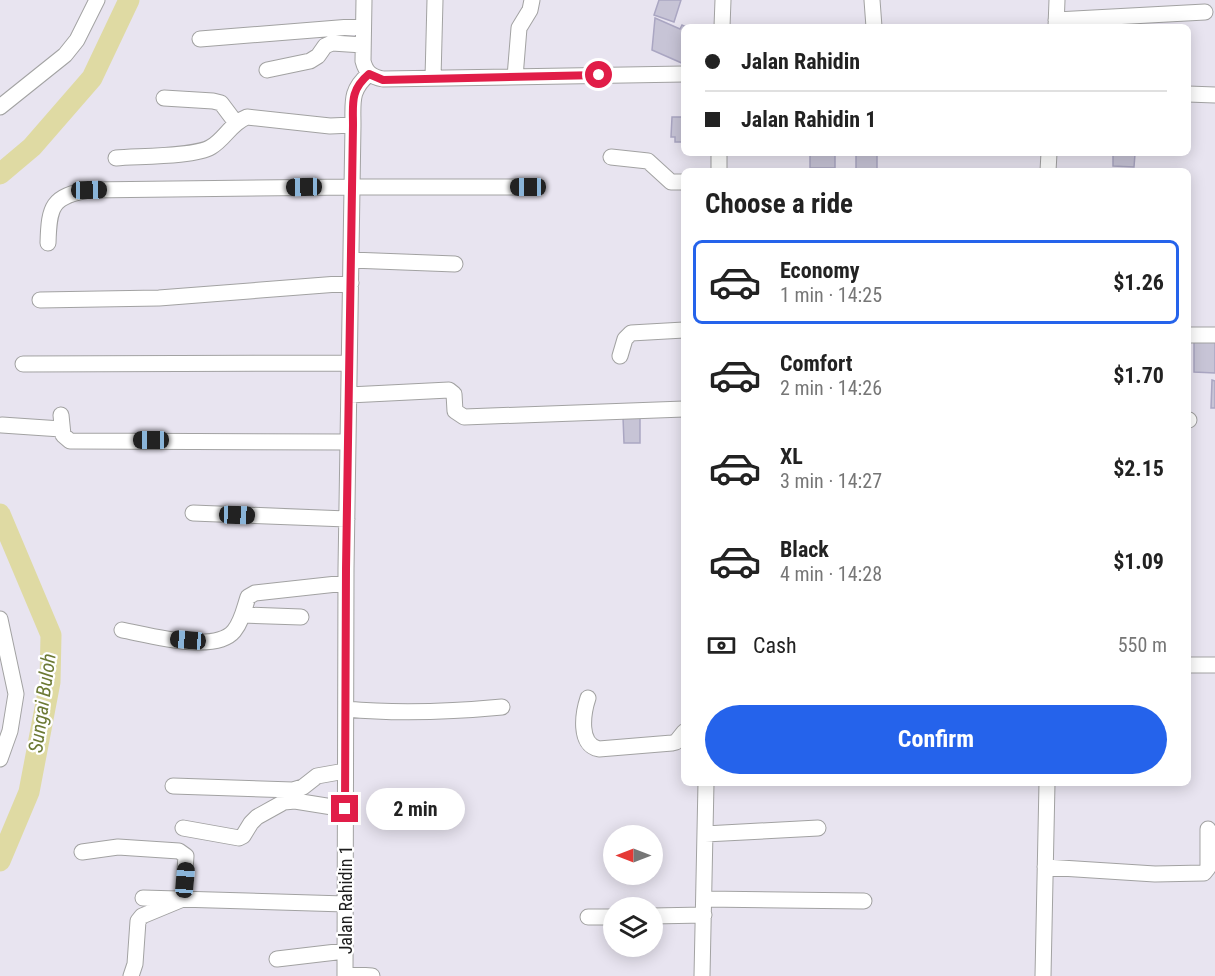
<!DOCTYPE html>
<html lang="en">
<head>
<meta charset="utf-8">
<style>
	body { margin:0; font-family:"Roboto Condensed",sans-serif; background:#f6f6f6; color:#222; height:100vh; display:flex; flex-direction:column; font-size:22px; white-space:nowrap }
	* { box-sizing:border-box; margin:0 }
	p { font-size:20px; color:#767676 }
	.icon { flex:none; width:33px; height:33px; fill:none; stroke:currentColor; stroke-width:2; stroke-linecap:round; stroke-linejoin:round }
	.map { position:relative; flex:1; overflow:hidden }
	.sheet { position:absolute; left:681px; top:168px; width:510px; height:618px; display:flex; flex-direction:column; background:#fff; border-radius:9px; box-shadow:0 3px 15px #0003 }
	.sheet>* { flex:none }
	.top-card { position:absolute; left:681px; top:24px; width:510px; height:132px; border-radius:9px; box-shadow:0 3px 15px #0003; display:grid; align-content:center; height:132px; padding:0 24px; background:#fff }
	.needle { width:39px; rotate:270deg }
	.tools { position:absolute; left:603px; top:825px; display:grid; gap:12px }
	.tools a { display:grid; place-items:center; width:60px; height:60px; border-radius:50%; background:#fff; box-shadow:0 3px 15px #0003; font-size:30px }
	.end { position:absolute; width:27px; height:27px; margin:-14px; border:8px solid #e11d48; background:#fff; box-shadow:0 0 0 3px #fff }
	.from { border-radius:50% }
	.bubble { position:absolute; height:42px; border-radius:21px; background:#fff; box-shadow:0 3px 15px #0003; font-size:20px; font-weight:700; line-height:42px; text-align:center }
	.car { position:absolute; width:18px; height:36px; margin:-18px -9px; border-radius:8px; box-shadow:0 0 4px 2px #0007; background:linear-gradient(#222 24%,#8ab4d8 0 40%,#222 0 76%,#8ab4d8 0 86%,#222 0) }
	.top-card b { display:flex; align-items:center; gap:21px; height:57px; font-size:22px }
	.top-card b+b { border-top:2px solid #e0e0e0 }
	.top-card i { width:15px; height:15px; background:#222 }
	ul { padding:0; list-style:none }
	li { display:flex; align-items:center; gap:18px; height:84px; margin:0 12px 9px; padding:0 12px; border:3px solid transparent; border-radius:9px }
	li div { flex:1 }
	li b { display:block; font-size:22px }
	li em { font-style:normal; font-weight:700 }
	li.on { border-color:#2563eb }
	li>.icon { width:54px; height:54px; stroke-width:1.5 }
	h2 { padding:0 24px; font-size:27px; line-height:72px }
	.pay { display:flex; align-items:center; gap:15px; height:66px; padding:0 24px; font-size:22px }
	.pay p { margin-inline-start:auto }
	.cta { display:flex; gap:12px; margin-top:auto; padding:12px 24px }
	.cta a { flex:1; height:69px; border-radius:36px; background:#2563eb; color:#fff; font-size:24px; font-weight:700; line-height:69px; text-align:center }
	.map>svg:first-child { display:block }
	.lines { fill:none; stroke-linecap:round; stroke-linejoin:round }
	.river { stroke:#dfdaa3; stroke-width:21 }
	.building { fill:#c7c4d6; stroke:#aaa6c2; stroke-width:1.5 }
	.minor-casing { stroke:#a2a2a2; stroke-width:17 }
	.minor { stroke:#fff; stroke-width:15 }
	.route { stroke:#e11d48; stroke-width:8 }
	.labels { text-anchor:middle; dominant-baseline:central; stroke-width:4.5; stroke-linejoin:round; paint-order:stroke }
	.street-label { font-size:18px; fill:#1e1e1e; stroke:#fff }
	.water-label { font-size:20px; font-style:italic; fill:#6c7934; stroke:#fff }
</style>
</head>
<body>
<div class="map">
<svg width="1215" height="976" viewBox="0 0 1215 976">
	<rect width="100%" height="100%" fill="#e8e4f0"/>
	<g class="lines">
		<!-- river -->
		<path class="river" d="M0,174l32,-27 60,-69 37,-78
			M0,514l51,121 -1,47 -21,110 -29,69"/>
	</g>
	<!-- building -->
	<path class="building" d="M659,0h22l-7,22 -20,-7z
		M655,18l25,11 2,-4 4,2h-2v37l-32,-14z
		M672,117h12v25h-9v-5h-4z
		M810,153h25v15h-25z
		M856,153h21v16h-21z
		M1113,153l22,1 -1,13 -21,-1z
		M1194,341h21v32l-21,-1z
		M1212,380l3,1v27h-4z
		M640,416v27h-16l-1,-26z"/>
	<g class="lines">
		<!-- minor casing -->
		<g class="minor-casing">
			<path id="minor" d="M364,0l-1,61c3,12 9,16 20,18l301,-5
				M872,0l2,27
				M1056,20l149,-8
				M722,27l1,-27
				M1056,27l1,-27
				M200,39l163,-13
				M267,70l43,-9 8,-5 7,-10 7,-3 31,2
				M515,77l4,-49 11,-18 2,-10
				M433,78l2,-78
				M1188,94l27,1
				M164,98l49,3 8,2 15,20
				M0,107l65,-52 12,-15 20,-40
				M611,157l37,4 23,21h13
				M116,158c22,-2 79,-1 95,-11 14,-8 20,-24 36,-30l83,9 23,-1
				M719,171v-18
				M1048,171l1,-18
				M48,243c1,-37 4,-47 41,-53l263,-3h176
				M351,260l104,4
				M40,300l119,-2 192,-15
				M1188,335h27
				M620,356l5,-17 6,-6 53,-3
				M23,364l326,-1
				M349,395l100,-5 5,4 1,17 9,6 220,-8
				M61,415l2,20 7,6 278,1
				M1188,420h1
				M2,425l59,4
				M193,513l154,6
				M243,615l58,2
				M0,619l16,75 -6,37 -10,28
				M122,630c27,5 93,24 112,1 8,-10 10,-22 14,-34l7,-4 91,-10
				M1188,665h27
				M588,698c-5,15 -10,47 11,51l73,-6 4,-1 8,-10
				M346,709c52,5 103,3 156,-2
				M173,786l120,4 10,-3 14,-11 28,-5
				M183,828l56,10 4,-2 8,-13 6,-6 27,-15 11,-1 50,8
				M705,834l113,-6
				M82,852l36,-5 61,4 7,5 -3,43 -41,17 -4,5 -3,43 -4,12
				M1045,867l110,7 49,-1 4,-5v-39
				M143,898l202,6
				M704,899l160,2
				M652,916l52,-1
				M588,917h26
				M277,959l68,-8
				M345,974l27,2
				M345,976l1,-407 7,-444c0,-23 -3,-35 16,-51
				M702,976l4,-193
				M1043,976l4,-193"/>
		</g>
		<!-- minor -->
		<use href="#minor" class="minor"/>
	</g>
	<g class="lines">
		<!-- route -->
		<path class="route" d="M345,809l1,-240 7,-444c0,-22 -3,-35 16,-51l14,6 216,-5"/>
	</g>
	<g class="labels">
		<!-- street labels -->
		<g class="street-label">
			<text transform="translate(345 900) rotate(-90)">Jalan Rahidin 1</text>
		</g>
		<!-- water labels -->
		<g class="water-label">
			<text transform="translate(42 703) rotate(-82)">Sungai Buloh</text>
		</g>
	</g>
</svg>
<div class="tools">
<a><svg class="needle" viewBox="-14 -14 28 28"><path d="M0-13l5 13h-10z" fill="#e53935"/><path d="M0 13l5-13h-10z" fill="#767676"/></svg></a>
<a><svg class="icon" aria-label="layers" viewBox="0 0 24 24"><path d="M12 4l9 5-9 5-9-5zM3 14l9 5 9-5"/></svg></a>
</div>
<i class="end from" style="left:599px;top:75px"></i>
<i class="end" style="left:345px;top:809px"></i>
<div class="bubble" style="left:366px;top:788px;width:99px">2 min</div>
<i class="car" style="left:304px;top:187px;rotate:269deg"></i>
<i class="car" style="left:528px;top:187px;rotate:270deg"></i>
<i class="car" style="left:89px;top:190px;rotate:89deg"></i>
<i class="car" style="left:151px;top:440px;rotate:270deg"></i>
<i class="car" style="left:237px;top:515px;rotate:92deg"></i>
<i class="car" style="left:188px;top:640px;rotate:275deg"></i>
<i class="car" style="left:185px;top:880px;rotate:5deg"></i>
<div class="top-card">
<b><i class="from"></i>Jalan Rahidin</b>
<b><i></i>Jalan Rahidin 1</b>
</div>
<section class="sheet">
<h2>Choose a ride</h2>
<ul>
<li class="on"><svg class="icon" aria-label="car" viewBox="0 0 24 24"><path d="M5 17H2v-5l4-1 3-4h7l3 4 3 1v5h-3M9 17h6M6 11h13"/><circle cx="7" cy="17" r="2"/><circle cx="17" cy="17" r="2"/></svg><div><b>Economy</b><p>1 min · 14:25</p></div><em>$1.26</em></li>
<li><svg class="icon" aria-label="car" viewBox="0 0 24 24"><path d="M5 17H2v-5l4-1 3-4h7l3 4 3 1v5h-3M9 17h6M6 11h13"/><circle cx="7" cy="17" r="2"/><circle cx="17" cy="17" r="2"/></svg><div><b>Comfort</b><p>2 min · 14:26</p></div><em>$1.70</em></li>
<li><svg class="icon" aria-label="car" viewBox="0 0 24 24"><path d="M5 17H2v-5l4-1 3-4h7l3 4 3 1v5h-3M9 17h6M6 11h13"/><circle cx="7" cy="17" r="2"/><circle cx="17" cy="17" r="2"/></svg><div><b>XL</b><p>3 min · 14:27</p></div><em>$2.15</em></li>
<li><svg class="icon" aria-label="car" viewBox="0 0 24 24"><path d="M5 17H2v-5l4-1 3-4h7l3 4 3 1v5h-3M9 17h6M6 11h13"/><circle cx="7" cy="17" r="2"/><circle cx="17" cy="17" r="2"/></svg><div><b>Black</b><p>4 min · 14:28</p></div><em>$1.09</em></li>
</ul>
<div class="pay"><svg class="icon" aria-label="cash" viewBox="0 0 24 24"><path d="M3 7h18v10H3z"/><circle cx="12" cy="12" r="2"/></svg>Cash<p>550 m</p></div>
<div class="cta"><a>Confirm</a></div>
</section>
</div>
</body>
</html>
